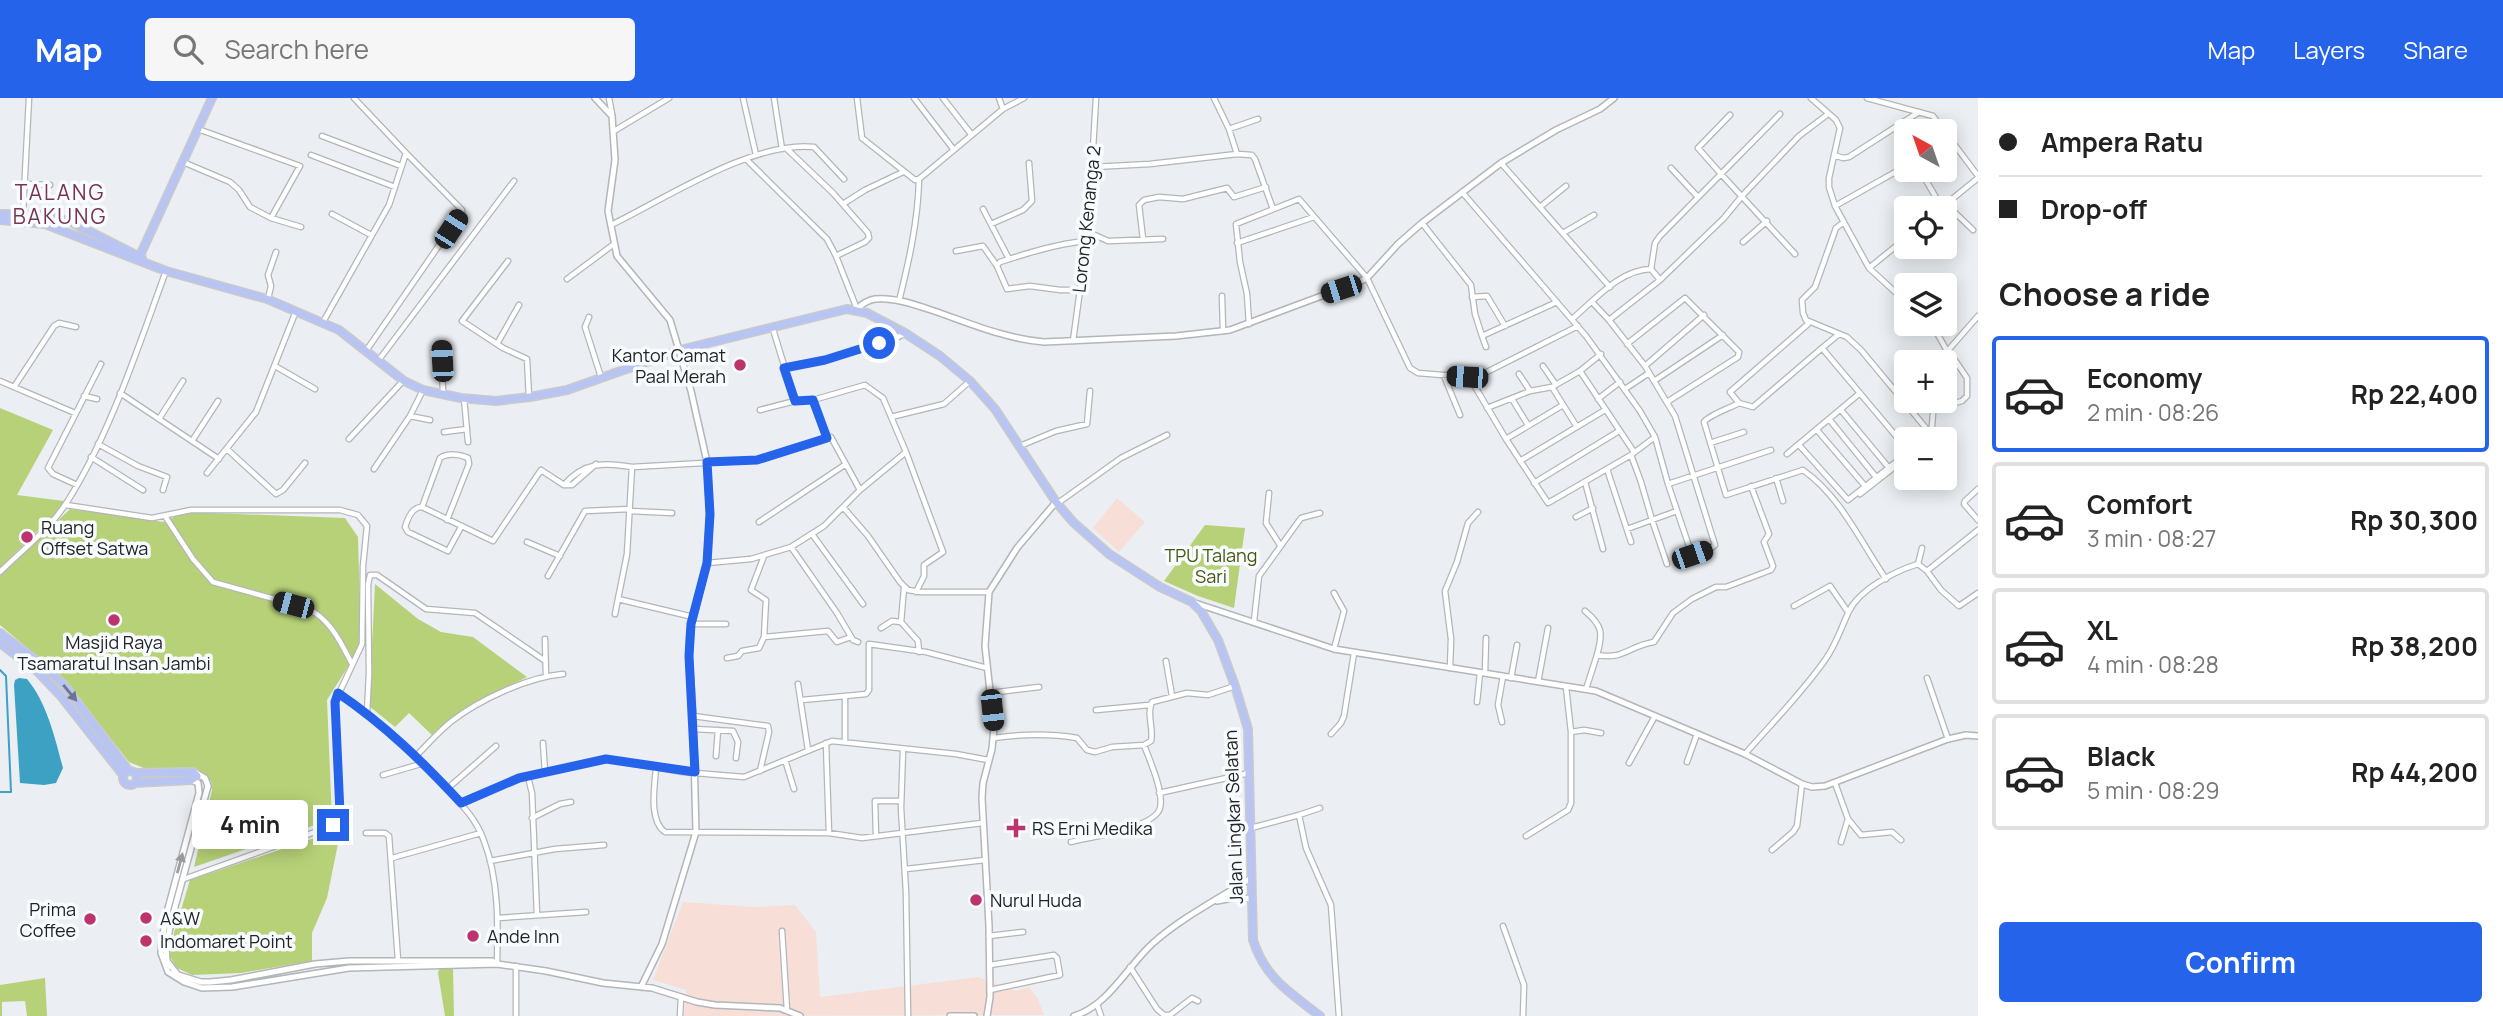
<!DOCTYPE html>
<html lang="en">
<head>
<meta charset="utf-8">
<style>
	body { margin:0; font-family:Manrope,sans-serif; background:#f6f6f6; color:#222; height:100vh; display:flex; flex-direction:column; font-size:26px; white-space:nowrap }
	* { box-sizing:border-box; margin:0 }
	p { font-size:23px; color:#767676 }
	.icon { flex:none; width:38px; height:38px; fill:none; stroke:currentColor; stroke-width:2; stroke-linecap:round; stroke-linejoin:round }
	.map { position:relative; flex:1; overflow:hidden }
	.sheet { display:flex; flex-direction:column; background:#fff; width:525px }
	.sheet>* { flex:none }
	.guide { display:grid; align-content:center; height:154px; padding:0 21px; background:#fff }
	.needle { width:46px; rotate:320deg }
	.controls { position:absolute; left:1894px; top:21px; display:grid; gap:14px }
	.controls a { display:grid; place-items:center; width:63px; height:63px; border-radius:7px; background:#fff; box-shadow:0 4px 18px #0003; font-size:35px }
	.end { position:absolute; width:32px; height:32px; margin:-16px; border:9px solid #2563eb; background:#fff; box-shadow:0 0 0 4px #fff }
	.from { border-radius:50% }
	.bubble { position:absolute; height:49px; border-radius:7px; background:#fff; box-shadow:0 4px 18px #0003; font-size:23px; font-weight:700; line-height:49px; text-align:center }
	.car { position:absolute; width:21px; height:42px; margin:-21px -10px; border-radius:9px; box-shadow:0 0 5px 2px #0007; background:linear-gradient(#222 24%,#8ab4d8 0 40%,#222 0 76%,#8ab4d8 0 86%,#222 0) }
	.guide b { display:flex; align-items:center; gap:24px; height:66px; font-size:26px }
	.guide b+b { border-top:2px solid #e0e0e0 }
	.guide i { width:18px; height:18px; background:#222 }
	ul { padding:0; list-style:none }
	li { display:flex; align-items:center; gap:21px; height:116px; margin:0 14px 10px; padding:0 7px; border:4px solid #e0e0e0; border-radius:7px }
	li div { flex:1 }
	li b { display:block; font-size:26px }
	li em { font-style:normal; font-weight:700 }
	li.on { border-color:#2563eb }
	li>.icon { width:63px; height:63px; stroke-width:1.5 }
	h2 { padding:0 21px; font-size:32px; line-height:84px }
	.primary-button { display:flex; gap:14px; margin-top:auto; padding:14px 21px }
	.primary-button a { flex:1; height:80px; border-radius:7px; background:#2563eb; color:#fff; font-size:28px; font-weight:700; line-height:80px; text-align:center }
	header { display:flex; align-items:center; gap:42px; box-sizing:border-box; height:98px; padding:0 35px; background:#2563eb; color:#fff }
	header strong { font-size:33px }
	nav { display:flex; gap:38px; margin-inline-start:auto; font-size:24px }
	.search { width:490px; height:63px; background:#f6f6f6; display:flex; align-items:center; gap:18px; box-sizing:border-box; padding:0 24px; border-radius:7px; color:#767676; font-size:26px }
	main { display:flex; flex:1; min-height:0 }
	.map>svg:first-child { display:block }
	.commercial { fill:#f7ded6 }
	.green { fill:#b7d178 }
	.water { fill:#3ca1c2 }
	.lines { fill:none; stroke-linecap:round; stroke-linejoin:round }
	.stream { stroke:#3ca1c2; stroke-width:2 }
	.minor-casing { stroke:#b2b6ba; stroke-width:7 }
	.tertiary-casing { stroke:#b2b6ba; stroke-width:8 }
	.trunk-casing { stroke:#cacaca; stroke-width:10 }
	.minor { stroke:#fff; stroke-width:4.5 }
	.tertiary { stroke:#fff; stroke-width:5 }
	.trunk { stroke:#b8c4f2; stroke-width:7 }
	.oneway { fill:#6d748b }
	.oneway2 { fill:#9c9c9c }
	.route { stroke:#2563eb; stroke-width:9 }
	.poi-dot { fill:#bd336e; stroke:#f9fcfe; stroke-width:2.5 }
	.labels { text-anchor:middle; dominant-baseline:central; stroke-width:7; stroke-linejoin:round; paint-order:stroke }
	.street-label { font-size:18px; fill:#222324; stroke:#f9fcfe }
	.poi-label { font-size:18px; fill:#222324; stroke:#f9fcfe; text-anchor:start }
	.park-label { font-size:18px; fill:#44560d; stroke:#f9fcfe }
	.quarter-label { font-size:21px; letter-spacing:2px; fill:#78334d; stroke:#f9fcfe }
</style>
</head>
<body>
<header>
<strong>Map</strong>
<div class="search"><svg class="icon" aria-label="search" viewBox="0 0 24 24"><circle cx="10" cy="10" r="6"/><path d="M15 15l6 6"/></svg>Search here</div>
<nav><a>Map</a><a>Layers</a><a>Share</a></nav>
</header>
<main>
<div class="map">
<svg width="1978" height="918" viewBox="0 0 1978 918">
	<rect width="100%" height="100%" fill="#ebeff3"/>
	<!-- commercial -->
	<path class="commercial" d="M1117,400l28,24 -26,30 -26,-24z
		M683,804l72,5 40,-2 21,27 4,65 158,-20 38,14 13,-4 9,12 6,16 -360,1 2,-26 -33,-10z"/>
	<!-- green -->
	<path class="green" d="M0,310l53,22 -36,65 47,6 -7,11 -57,56z
		M70,411l94,13 20,-10 161,6 13,19 3,109 -34,54 5,119 -138,48 18,-77 -1,-9 -12,-11 -53,-1 -17,-7 -65,-83 -64,-54v-49z
		M1205,427l40,3 -11,80 -36,-12 -34,-15z
		M375,486l43,35 23,13 32,5 54,40 -54,26 -41,32 -23,-22 -14,14 -26,-21z
		M341,731l-14,69 -15,35v28l-71,12 -49,2 -15,-7 -7,-11 1,-14 19,-63z
		M440,869h13l1,49h-9l-7,-43z
		M45,880l2,38h-20l-2,-15 -23,1v14h-2v-31z"/>
	<!-- water -->
	<path class="water" d="M19,580l8,1c20,24 28,59 36,89l-7,15 -12,2 -24,-2 -6,-98 1,-5z"/>
	<g class="lines">
		<!-- stream -->
		<path class="stream" d="M0,572l6,6 5,116h-11"/>
		<!-- minor casing -->
		<g class="minor-casing">
			<path id="minor" d="M609,0l3,16
				M743,0l13,57
				M774,0l8,51
				M857,0l5,40 53,42 4,-1
				M914,0l40,52
				M943,0l28,36
				M999,0l4,11
				M1214,0l15,31 8,25
				M1811,0l25,22 4,8 -11,50v9l6,19 34,62 37,34
				M1867,0l66,18 45,60
				M1730,17l-32,33 23,26 59,-60
				M198,31l102,37 -29,52
				M1229,31l29,-10
				M614,33l55,-33
				M322,38l79,30
				M1944,46l9,-4
				M787,51l46,44 35,40 1,5 -4,4 -29,14
				M311,57l84,32
				M1834,57l9,3 6,-1 70,-45
				M746,61l81,80 9,17 21,53
				M183,64l47,20 9,8 11,17 21,11 30,9
				M1501,65l109,124
				M1093,69l57,-3 87,-10 15,1 3,4 18,50
				M1671,70l26,28
				M1920,72l22,38
				M24,86l26,1
				M1462,94l124,144 54,75 15,26 13,47 24,71 18,-6 5,-4 -40,-129 -30,-50 -36,-46 -17,-18
				M843,106l22,-14 38,-18
				M1946,106l27,26
				M1835,108l71,-40
				M1540,109l26,-21
				M1941,110l37,-30
				M983,111l26,50
				M23,115l6,-115
				M332,116l39,21
				M1844,124l-8,6 -21,59 -13,13 1,13 3,7 41,17 14,13 69,83
				M1422,125l49,62 4,29 7,22 75,-34
				M991,126l32,-14 9,-9 -3,-38
				M611,127c54,-26 143,-85 203,-78l30,32
				M1088,134l20,9 55,-2
				M1563,135l31,-18
				M1143,141l-4,-34 5,-5 15,-3 24,2 44,-11 7,9 32,-10
				M1743,144l24,-21
				M1237,145l77,-26
				M956,153l27,-5 14,20 10,23 23,-3 30,4h19
				M508,163l-46,60 41,27 24,11 2,38
				M997,167l3,-3c28,-9 56,-18 86,-21
				M1869,170l37,-30
				M1651,171l9,11
				M567,181l47,-35
				M1222,198l1,35
				M1472,199l15,-1 18,30
				M268,201l3,-13 -3,-11 8,-23
				M899,203c10,-40 19,-80 20,-122l84,-70 21,-11
				M589,219l-4,10 16,50
				M1572,221c23,-19 47,-49 79,-50l4,-26 5,-7 61,-62 74,80
				M1609,222l51,-40 64,-62 18,-22 57,-60 29,-22
				M1807,223l1,3 -78,68 9,11 14,4 69,-59
				M323,224l66,-117 17,-52 -52,-55
				M1249,226l-2,-30 -7,-32 -4,-38 63,-25 68,79 43,90 8,5 49,4 4,3 35,59 42,64 83,-48 24,-18
				M1932,226l15,27
				M1839,236l-17,14 84,100
				M1482,238l4,11
				M1073,243l15,-109 8,-134
				M497,246l22,-39
				M1627,246l58,-46 54,54 -1,5 -71,45
				M441,248l2,47
				M366,253l96,-139v-2l-56,-57
				M1601,256l-21,17 54,81
				M378,263l136,-180
				M1938,264l40,-46
				M275,268l40,23
				M1543,268l13,19
				M1645,268l59,-51
				M784,270l41,-8 71,-22 8,-4
				M1519,276l11,17
				M1444,278l16,39
				M1471,282l107,-54
				M0,283l75,32
				M1654,283l69,-46
				M14,289l40,-61 5,-3 17,4
				M1552,289l25,40
				M1625,291l24,-16
				M120,295l99,66
				M84,298l13,3
				M464,300l4,44
				M1512,301l16,26
				M1598,301l22,-17
				M813,302l14,38
				M1739,305c-9,5 -30,12 -35,19l22,73 77,-25c38,27 57,71 83,109
				M1487,310l43,-17 22,-4 28,-16
				M1934,311l28,-8 5,-5v-18l-19,-28
				M760,312l35,-9
				M1841,312l48,58
				M410,318l20,4
				M891,319l53,-13 26,-23
				M159,321l24,-38
				M1829,321l47,58
				M1817,332l48,56
				M444,334l23,-3
				M349,341l54,-58
				M1506,341l57,-34
				M1926,341l6,-13 2,-25
				M192,343l26,-40
				M1710,345l34,-11
				M98,346l40,22 29,11 -4,13
				M1799,347l49,55 58,-46
				M1020,348l36,-15 31,-7 3,-33
				M228,352l48,44 7,-4 22,-27
				M906,354l37,100 -19,13v11l-8,16
				M1787,356l73,-61
				M1631,357l10,27 11,38 25,-9
				M91,359l52,33
				M1520,363l85,-51
				M374,371l36,-53 13,-26
				M1607,371l24,73
				M207,375l49,-61 40,-101
				M1776,380l7,23
				M1585,384l18,67
				M1534,385l85,-52
				M1668,386l103,-34
				M77,387l-24,-11 -5,-6 53,-104
				M564,387h8l24,-21
				M1978,391l-13,12 -1,3 14,16
				M1269,395l-3,30 14,22
				M1860,396l46,-36
				M1058,405l63,-45 46,-23
				M66,407l86,13 39,-8h149l18,5 9,11 -4,40 -1,78 -27,58 5,111 -4,8 -7,6 -145,52
				M422,409l71,34 48,-71 23,15c19,-23 41,-23 68,-18
				M843,409l25,29 32,46 8,8 13,2h68
				M630,413l42,2
				M165,418l28,43 20,23 94,26c24,12 33,33 45,56
				M1576,419l17,-9
				M447,422l22,-56 -1,-6c-8,-4 -21,-5 -28,0l-18,49c-10,0 -14,11 -17,20l3,5 40,19 13,-24
				M759,424l87,-58
				M1627,431l25,-9 15,44
				M812,436l51,70
				M527,444l33,14
				M791,449l46,66 16,27 5,2
				M764,458l-13,34 15,10 -2,37 64,-6 9,11 14,-5
				M1677,464l13,-2 2,-5
				M707,465l44,-4 40,-12 33,-21 36,-36 46,-38 -23,-54 -18,-13 -52,15 -18,1 -23,-75
				M1918,466l4,-16
				M1927,473l14,19 18,16 19,-13
				M0,474c22,-22 50,-43 67,-70 43,-67 71,-155 99,-231
				M548,478l37,-65 45,-2
				M904,490l-3,34 17,19 1,11
				M1334,495l10,18 -10,38
				M618,501l75,18
				M1794,508l36,-20 18,26
				M1585,513c18,15 18,22 12,44
				M615,516l12,-60 5,-87 125,-7 74,-23 29,53
				M1254,523l5,-45 42,-58 19,-5
				M691,526h35
				M881,530l11,-7 9,1
				M545,541l1,37
				M727,560l11,-2 4,-5 17,-3 5,-11
				M1166,563l6,35
				M1450,570l1,-29 -6,-48 12,-29 11,-39 10,-11
				M1485,575l1,-35
				M1511,580l6,-33
				M1927,580l21,61
				M1538,584l10,-54
				M798,586l10,66
				M1586,591l11,-34c28,5 31,-9 57,-13l19,-29 19,-14 24,-12h10l45,-17 2,-4 -9,-24 5,-8 -18,-48
				M338,595c40,27 73,57 105,92 17,18 33,33 41,56 15,39 14,83 13,123
				M990,595l49,-6
				M802,602l43,-4
				M1477,604l3,-29
				M1096,612l53,-5
				M367,614l2,-38 -1,-89 2,-10h7l49,34 49,4 69,47
				M693,618l75,10 1,6 -9,39
				M1502,624l-4,-17 5,-29
				M694,631l39,2 5,11 -2,16
				M1571,634l13,-2 17,3
				M1331,636l10,-11 3,-7 10,-63
				M994,640c28,-4 54,-5 83,0l10,12 8,2 17,-5 32,-2 7,-4c3,-13 -5,-27 1,-39l35,-9 21,2 27,-9
				M845,644v-46l21,-2 3,-4v-46l57,8 61,16
				M543,645l2,29
				M826,645l3,90
				M903,652l-2,58 5,84 2,124
				M1745,656c27,-31 57,-61 80,-94 11,-15 16,-32 24,-49 11,-22 46,-40 69,-47l9,7 51,-41
				M416,658c12,-12 23,-25 36,-35 27,-21 76,-44 111,-47
				M716,658l2,-26
				M785,662l9,29
				M1687,664l10,-28
				M1629,665l26,-47
				M656,669c-1,18 -8,53 9,65l164,1 33,5 120,-15
				M383,677l41,-12
				M528,679l4,16 5,122
				M1835,685l13,36 -7,23
				M447,691l49,-43
				M1159,695l90,-20
				M461,705l58,-25 87,-19 77,13 61,5 88,-36 124,13 32,6
				M1299,717l21,-7
				M532,720l28,-14 11,-2
				M1848,721l13,16 31,-3 9,8
				M1251,730l48,-13 7,33 25,57 8,111
				M366,735h19l4,3 9,124
				M876,738l-1,-35h26
				M1526,738l42,-26 3,-7v-71l-5,-45
				M1071,744c19,-5 84,-14 89,-34 4,-16 -10,-47 -16,-63
				M1772,752l21,-18 4,-6 5,-42
				M392,760l89,-25
				M490,763l65,-12 49,-4
				M906,771l79,-9
				M498,820l88,-6
				M1503,828l21,59 -1,31
				M782,833l5,79
				M989,838l34,-4
				M990,867l64,-10 3,3 3,17 -70,15
				M516,868v50
				M1130,869l27,42 7,6h6l22,-17 6,3
				M1097,906l4,12
				M680,918l1,-19"/>
		</g>
		<!-- tertiary casing -->
		<g class="tertiary-casing">
			<path id="tertiary" d="M595,0l17,18 3,44 -7,51 9,45 53,64 21,71 16,71 3,52 -3,49 -17,67 -1,26 4,60 3,116 -34,112 -21,43
				M857,211c5,-5 11,-9 18,-10 19,-2 41,6 59,12 35,12 72,28 110,31l132,-6 54,-6 129,-48 8,-4 31,-34 24,-21 79,-60 55,-33 44,-21 14,-11
				M1195,505l139,46 262,42 149,63 57,30 10,3 13,-1 123,-47 18,-4 12,1
				M194,674l11,6 3,8 -36,132 -6,29 1,14 11,14 23,7h9l21,-2 84,-16 34,-3h143l5,3
				M191,682l7,3 1,10 -33,123 -4,25 -1,12 7,19 16,10 18,6 30,-1 117,-19 148,-4 49,7 57,12 49,5 45,14 18,3 65,3 20,8
				M1217,803l21,-4 13,2
				M950,918h24
				M987,918l3,-19 -1,-71 -7,-128 1,-15 9,-34 2,-22 -9,-81 4,-54 28,-44 39,-46
				M1074,918c34,-10 53,-49 78,-72 29,-26 66,-45 99,-66"/>
		</g>
		<!-- trunk casing -->
		<g class="trunk-casing">
			<path id="trunk" d="M0,116l46,1 23,6 73,37
				M0,122l45,4 121,47 101,28 72,31 65,51 19,9 38,8 35,3 34,-4 37,-7 113,-40 167,-41 20,4 38,20 35,23 30,25 25,28 61,93 17,20 36,32 51,33 32,15 9,9 17,29 17,46 13,43 5,211c12,38 36,52 67,76
				M138,162l74,-162
				M0,535l46,35 19,18 64,85
				M0,545l38,29 22,23 63,80
				M123 680a7 7 0 1 1 14 0a7 7 0 1 1-14 0Z
				M135,685l56,-3 6,-4 -4,-4 -57,1"/>
		</g>
		<!-- minor -->
		<use href="#minor" class="minor"/>
		<!-- tertiary -->
		<use href="#tertiary" class="tertiary"/>
		<!-- trunk -->
		<use href="#trunk" class="trunk"/>
	</g>
	<!-- one-way arrows -->
	<defs><path id="oneway-solid" d="M-6-.8H1V-3.2L6.5 0L1 3.2V.8H-6Z" transform="scale(1.75)"/></defs>
	<use class="oneway" href="#oneway-solid" transform="translate(70 595) rotate(50)"/>
	<use class="oneway2" href="#oneway-solid" transform="translate(180 765) rotate(-75)"/>
	<g class="lines">
		<!-- route -->
		<path class="route" d="M333,727l7,-12 -5,-111 3,-9c47,32 85,69 123,110l58,-25 87,-19 89,13 -6,-116 2,-32 16,-61 3,-49 -3,-52 50,-2 70,-22 -14,-38 -18,1 -11,-33 41,-8 54,-17"/>
	</g>
	<!-- markers -->
	<g class="poi-dot">
		<circle cx="740" cy="267" r="7"/>
		<circle cx="27" cy="439" r="7"/>
		<circle cx="114" cy="522" r="7"/>
		<path d="M1012.5 719.5h7v7h7v7h-7v7h-7v-7h-7v-7h7z"/>
		<circle cx="976" cy="802" r="7"/>
		<circle cx="146" cy="820" r="7"/>
		<circle cx="90" cy="821" r="7"/>
		<circle cx="473" cy="838" r="7"/>
		<circle cx="146" cy="843" r="7"/>
	</g>
	<g class="labels">
		<!-- street labels -->
		<g class="street-label">
			<text transform="translate(1086 121) rotate(-84)">Lorong Kenanga 2</text>
			<text transform="translate(1233 719) rotate(-92)">Jalan Lingkar Selatan</text>
		</g>
		<!-- poi labels -->
		<g class="poi-label">
			<text x="726" y="257" text-anchor="end">Kantor Camat<tspan x="726" dy="21">Paal Merah</tspan></text>
			<text x="41" y="429">Ruang<tspan x="41" dy="21">Offset Satwa</tspan></text>
			<text x="114" y="544" text-anchor="middle">Masjid Raya<tspan x="114" dy="21">Tsamaratul Insan Jambi</tspan></text>
			<text x="1032" y="730">RS Erni Medika</text>
			<text x="990" y="802">Nurul Huda</text>
			<text x="76" y="811" text-anchor="end">Prima<tspan x="76" dy="21">Coffee</tspan></text>
			<text x="160" y="820">A&amp;W</text>
			<text x="487" y="838">Ande Inn</text>
			<text x="160" y="843">Indomaret Point</text>
		</g>
		<!-- park labels -->
		<g class="park-label">
			<text x="1211" y="457">TPU Talang<tspan x="1211" dy="21">Sari</tspan></text>
		</g>
		<!-- quarter labels -->
		<g class="quarter-label">
			<text x="60" y="94">TALANG<tspan x="60" dy="24">BAKUNG</tspan></text>
		</g>
	</g>
</svg>
<div class="controls">
<a><svg class="needle" viewBox="-14 -14 28 28"><path d="M0-13l5 13h-10z" fill="#e53935"/><path d="M0 13l5-13h-10z" fill="#767676"/></svg></a>
<a><svg class="icon" aria-label="locate" viewBox="0 0 24 24"><circle cx="12" cy="12" r="6"/><path d="M12 2v4M12 18v4M2 12h4M18 12h4"/></svg></a>
<a><svg class="icon" aria-label="layers" viewBox="0 0 24 24"><path d="M12 4l9 5-9 5-9-5zM3 14l9 5 9-5"/></svg></a>
<a>+</a>
<a>−</a>
</div>
<i class="end from" style="left:879px;top:245px"></i>
<i class="end" style="left:333px;top:727px"></i>
<div class="bubble" style="left:192px;top:702px;width:116px">4 min</div>
<i class="car" style="left:451px;top:131px;rotate:33deg"></i>
<i class="car" style="left:1341px;top:191px;rotate:252deg"></i>
<i class="car" style="left:442px;top:263px;rotate:357deg"></i>
<i class="car" style="left:1467px;top:279px;rotate:274deg"></i>
<i class="car" style="left:1692px;top:457px;rotate:71deg"></i>
<i class="car" style="left:293px;top:507px;rotate:285deg"></i>
<i class="car" style="left:992px;top:612px;rotate:174deg"></i>
</div>
<section class="sheet">
<div class="guide">
<b><i class="from"></i>Ampera Ratu</b>
<b><i></i>Drop-off</b>
</div>
<h2>Choose a ride</h2>
<ul>
<li class="on"><svg class="icon" aria-label="car" viewBox="0 0 24 24"><path d="M5 17H2v-5l4-1 3-4h7l3 4 3 1v5h-3M9 17h6M6 11h13"/><circle cx="7" cy="17" r="2"/><circle cx="17" cy="17" r="2"/></svg><div><b>Economy</b><p>2 min · 08:26</p></div><em>Rp 22,400</em></li>
<li><svg class="icon" aria-label="car" viewBox="0 0 24 24"><path d="M5 17H2v-5l4-1 3-4h7l3 4 3 1v5h-3M9 17h6M6 11h13"/><circle cx="7" cy="17" r="2"/><circle cx="17" cy="17" r="2"/></svg><div><b>Comfort</b><p>3 min · 08:27</p></div><em>Rp 30,300</em></li>
<li><svg class="icon" aria-label="car" viewBox="0 0 24 24"><path d="M5 17H2v-5l4-1 3-4h7l3 4 3 1v5h-3M9 17h6M6 11h13"/><circle cx="7" cy="17" r="2"/><circle cx="17" cy="17" r="2"/></svg><div><b>XL</b><p>4 min · 08:28</p></div><em>Rp 38,200</em></li>
<li><svg class="icon" aria-label="car" viewBox="0 0 24 24"><path d="M5 17H2v-5l4-1 3-4h7l3 4 3 1v5h-3M9 17h6M6 11h13"/><circle cx="7" cy="17" r="2"/><circle cx="17" cy="17" r="2"/></svg><div><b>Black</b><p>5 min · 08:29</p></div><em>Rp 44,200</em></li>
</ul>
<div class="primary-button"><a>Confirm</a></div>
</section>
</main>
</body>
</html>
